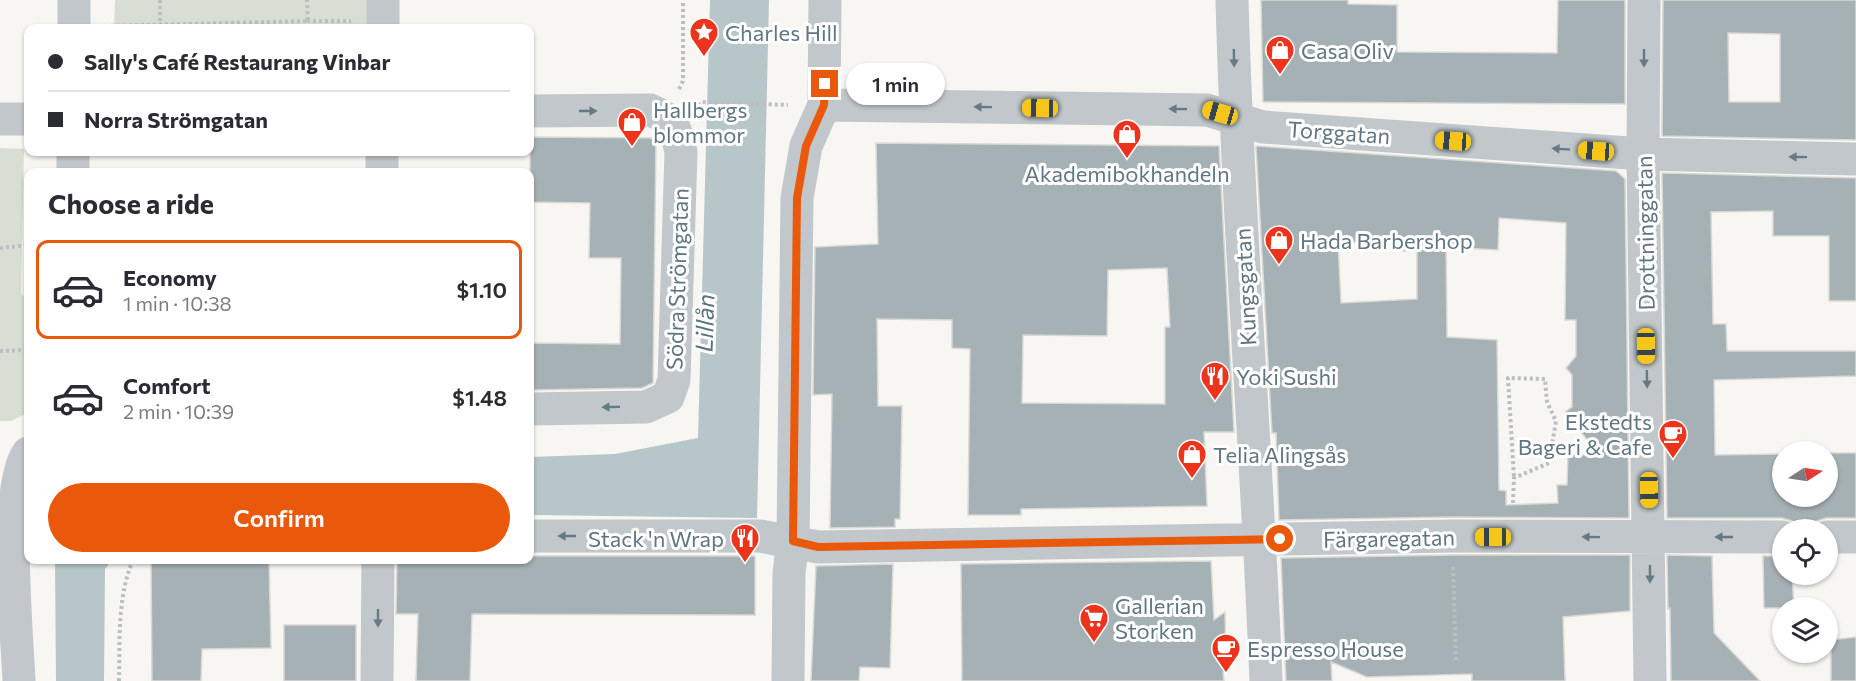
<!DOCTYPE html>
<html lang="en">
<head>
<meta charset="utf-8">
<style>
	body { margin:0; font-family:Commissioner,sans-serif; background:#f2f2f3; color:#2b2b33; height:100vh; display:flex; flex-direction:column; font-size:22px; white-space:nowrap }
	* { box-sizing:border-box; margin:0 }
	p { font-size:20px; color:#7c7c81 }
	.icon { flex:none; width:33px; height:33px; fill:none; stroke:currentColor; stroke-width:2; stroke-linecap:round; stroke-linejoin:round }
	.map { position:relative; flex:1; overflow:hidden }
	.sheet { position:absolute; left:24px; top:168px; width:510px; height:396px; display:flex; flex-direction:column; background:#fff; border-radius:12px; box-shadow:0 2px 4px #0004 }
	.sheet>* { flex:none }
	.banner { position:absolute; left:24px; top:24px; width:510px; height:132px; border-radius:12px; box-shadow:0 2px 4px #0004; display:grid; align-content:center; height:132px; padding:0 24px; background:#fff }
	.needle { width:39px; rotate:78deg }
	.tools { position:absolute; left:1772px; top:441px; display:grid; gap:12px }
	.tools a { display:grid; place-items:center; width:66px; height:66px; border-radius:50%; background:#fff; box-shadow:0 2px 4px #0004; font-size:30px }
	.end { position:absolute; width:27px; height:27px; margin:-14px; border:8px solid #ea580c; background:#fff; box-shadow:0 0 0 3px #fff }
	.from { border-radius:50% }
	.bubble { position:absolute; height:42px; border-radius:21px; background:#fff; box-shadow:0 2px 4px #0004; font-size:20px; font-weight:600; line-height:42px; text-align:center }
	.car { position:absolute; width:18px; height:36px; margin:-18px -9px; border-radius:8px; box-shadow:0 0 4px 2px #0007; background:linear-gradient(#f5c518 24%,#345 0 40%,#f5c518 0 76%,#345 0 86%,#f5c518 0) }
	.banner b { display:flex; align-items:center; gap:21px; height:57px; font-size:22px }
	.banner b+b { border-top:2px solid #e1e1e2 }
	.banner i { width:15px; height:15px; background:#2b2b33 }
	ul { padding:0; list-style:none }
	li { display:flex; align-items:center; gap:18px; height:99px; margin:0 12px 9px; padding:0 12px; border:3px solid transparent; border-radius:12px }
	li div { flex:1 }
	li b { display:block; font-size:22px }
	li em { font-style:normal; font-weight:600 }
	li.on { border-color:#ea580c }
	li>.icon { width:54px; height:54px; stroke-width:1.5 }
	h2 { padding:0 24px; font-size:27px; line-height:72px }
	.button { display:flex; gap:12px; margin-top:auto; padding:12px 24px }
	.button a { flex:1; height:69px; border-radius:36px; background:#ea580c; color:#fff; font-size:24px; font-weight:600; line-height:69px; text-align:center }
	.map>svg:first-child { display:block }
	.green { fill:#d9ded4 }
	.water { fill:#b7c6c9 }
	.building { fill:#a6b1b5; stroke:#d8d8d5; stroke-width:1.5; fill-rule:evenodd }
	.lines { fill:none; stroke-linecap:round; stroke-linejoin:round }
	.path { stroke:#bbbfc1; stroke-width:4; stroke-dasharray:3 3; stroke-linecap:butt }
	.street { stroke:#c1c7ca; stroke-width:33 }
	.oneway { fill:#657a84 }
	.route { stroke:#ea580c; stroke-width:8 }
	.labels { text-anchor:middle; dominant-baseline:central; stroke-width:6; stroke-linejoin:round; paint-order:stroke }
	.poi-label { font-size:22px; fill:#607680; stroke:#fff; text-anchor:start }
	.street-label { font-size:22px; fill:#607680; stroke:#fff }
	.water-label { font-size:24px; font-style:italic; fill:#5a767b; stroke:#fff }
</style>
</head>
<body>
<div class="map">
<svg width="1856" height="681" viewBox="0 0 1856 681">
	<rect width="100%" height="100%" fill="#f7f6f3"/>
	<!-- green -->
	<path class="green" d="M115,0h260v28h-261z
		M0,148l24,1 -3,144 7,9v111l-17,8h-11z"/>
	<!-- water -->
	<path class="water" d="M710,0h59l-12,518 -227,-3v-58l85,-3 83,-16z
		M55,560h57l-7,9 -1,112h-48z"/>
	<!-- building -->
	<path class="building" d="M1261,0h87v4l49,1v47l160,1 1,-53h67v104l-362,-2z
		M1663,0h193v140l-194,-4zM1728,33l52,1v68h-51z
		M530,137l126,1 -3,245 -11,5 -109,2v-47l87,1 1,-86h-32l1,-55 -60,-1z
		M876,143l343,3 15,286h-30l3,74 -186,3v6h-53l2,-166 -18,-1v-28l-75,-1 1,87h24l-2,113h-5v8l-65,1 2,-134 -19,1 2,-148 63,-3zM1167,268l3,59h-5v77l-143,-1 1,-68 84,1 1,-66z
		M1256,146l360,25 9,8 4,339 -176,-1 -174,3 -3,-87h-4zM1499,218l67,5 -1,97h11v36l-10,12 6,7v32l-7,5 35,44 -32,-2 -1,31h-10l1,18 -52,2v-14l-7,-1 -2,-150 -50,-3 -1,-90 52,3zM1403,241v10h14v48l-76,4 -3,-60z
		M1662,173l194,5v123h-27v-65h-56v-25l-62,1 2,112h13l1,27h129v25l-142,4 1,75 67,-1v42h45v-43h29v65h-30l-9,3 -7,9h-11l-7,-9 -10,-3h-115z
		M1453,555h177v56l-67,6 2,64h-93v-7l-105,3 -36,-15 1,19h-46l-5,-123z
		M1667,555l45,1 2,77 46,48h-89l-1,-73 -2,1z
		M530,556h225v59l-283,-1 -2,67h-54l2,-67h-22l1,-54h133z
		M1763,556h19v18h10l2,34h-30z
		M151,560h118l2,88 -69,1 -1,32h-49z
		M1211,561l3,59 11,-8 1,60h-3l1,9h-262l-1,-117z
		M893,564l-3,104 -30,-1 -1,14h-48l5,-115z
		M284,625h72v56h-72z
		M1856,637v44h-25v-41z"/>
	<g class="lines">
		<!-- path -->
		<path class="path" d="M160,0v26
			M105,26l203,-5 -1,-21
			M308,28v-7h43
			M679,89l4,-8v-81
			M698,105l3,-3 87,3
			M0,248l28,-3
			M0,351l28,-1
			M1513,503l1,-25 35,-15 7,-42 -9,-19 -2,-23 -37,-1 6,100
			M1453,567l3,96
			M119,681c1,-40 -2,-84 14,-121"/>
		<!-- street -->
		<path class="street" d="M74,0v28
			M383,0v28
			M1232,0c6,227 25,454 34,681
			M1644,0l-1,154 7,527
			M824,105l383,5 56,17 380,27 213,5
			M530,111l120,-1c25,10 25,17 31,42l-7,228 -6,17 -22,10 -116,2
			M0,119h28
			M73,172v-20
			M382,172v-20
			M530,536h230l58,11 635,-11 329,1
			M1827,537h29
			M19,681c-2,-47 -16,-193 9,-228
			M377,681l1,-121
			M788,681l1,-108 4,-32 4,-343 9,-52 18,-41 1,-105"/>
	</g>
	<!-- one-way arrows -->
	<defs><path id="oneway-solid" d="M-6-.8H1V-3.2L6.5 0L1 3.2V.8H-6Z" transform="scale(1.5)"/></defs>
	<g class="oneway">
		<use href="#oneway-solid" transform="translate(1234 58) rotate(89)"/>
		<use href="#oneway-solid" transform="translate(1644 58) rotate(90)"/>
		<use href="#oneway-solid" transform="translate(983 107) rotate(-179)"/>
		<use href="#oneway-solid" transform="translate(1178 109) rotate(-179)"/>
		<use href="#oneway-solid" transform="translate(588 111)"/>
		<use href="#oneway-solid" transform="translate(1561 149) rotate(-176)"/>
		<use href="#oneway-solid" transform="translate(1798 157) rotate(-179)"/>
		<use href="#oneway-solid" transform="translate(1647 379) rotate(89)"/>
		<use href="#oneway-solid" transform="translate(611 407) rotate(179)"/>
		<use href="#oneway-solid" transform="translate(567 536) rotate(-180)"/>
		<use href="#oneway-solid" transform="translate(1591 537) rotate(-179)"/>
		<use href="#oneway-solid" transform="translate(1724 537) rotate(180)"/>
		<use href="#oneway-solid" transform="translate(1650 574) rotate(90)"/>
		<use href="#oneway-solid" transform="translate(378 618) rotate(90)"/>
	</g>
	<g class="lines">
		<!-- route -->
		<path class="route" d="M825,84l-1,21 -18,41 -9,52 -4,343 25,6 462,-8"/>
	</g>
	<!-- icons -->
	<defs>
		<g id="sight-pin" transform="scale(1.5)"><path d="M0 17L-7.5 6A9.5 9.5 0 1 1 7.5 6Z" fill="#ec341d" stroke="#fff"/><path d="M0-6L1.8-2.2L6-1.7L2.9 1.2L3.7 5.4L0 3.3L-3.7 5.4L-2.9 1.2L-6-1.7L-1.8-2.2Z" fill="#fff"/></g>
		<g id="shop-pin" transform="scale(1.5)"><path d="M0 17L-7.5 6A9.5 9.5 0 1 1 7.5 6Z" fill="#ec341d" stroke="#fff"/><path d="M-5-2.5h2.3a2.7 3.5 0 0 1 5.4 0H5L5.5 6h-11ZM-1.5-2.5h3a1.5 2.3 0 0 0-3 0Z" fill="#fff"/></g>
		<g id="restaurant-pin" transform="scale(1.5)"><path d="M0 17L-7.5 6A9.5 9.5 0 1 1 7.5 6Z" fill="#ec341d" stroke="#fff"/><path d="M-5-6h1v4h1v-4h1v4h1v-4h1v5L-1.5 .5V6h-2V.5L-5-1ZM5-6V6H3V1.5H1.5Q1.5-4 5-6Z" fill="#fff"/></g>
		<g id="cafe-pin" transform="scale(1.5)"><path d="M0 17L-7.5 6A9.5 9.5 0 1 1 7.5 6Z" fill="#ec341d" stroke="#fff"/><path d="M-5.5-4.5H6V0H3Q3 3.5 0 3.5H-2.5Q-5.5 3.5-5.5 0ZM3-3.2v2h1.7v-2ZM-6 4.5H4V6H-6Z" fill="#fff"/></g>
		<g id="supermarket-pin" transform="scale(1.5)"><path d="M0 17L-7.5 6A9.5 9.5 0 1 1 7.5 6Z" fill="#ec341d" stroke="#fff"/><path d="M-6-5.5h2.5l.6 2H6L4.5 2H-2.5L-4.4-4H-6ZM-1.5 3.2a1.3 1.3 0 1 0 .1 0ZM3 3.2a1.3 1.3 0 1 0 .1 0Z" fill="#fff"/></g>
	</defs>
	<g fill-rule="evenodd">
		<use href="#sight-pin" x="704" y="32"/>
		<use href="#shop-pin" x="1280" y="50"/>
		<use href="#shop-pin" x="632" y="122"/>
		<use href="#shop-pin" x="1127" y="134"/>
		<use href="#shop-pin" x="1279" y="240"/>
		<use href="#restaurant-pin" x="1215" y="376"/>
		<use href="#cafe-pin" x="1673" y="434"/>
		<use href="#shop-pin" x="1192" y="454"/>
		<use href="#restaurant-pin" x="745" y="538"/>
		<use href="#supermarket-pin" x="1094" y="618"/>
		<use href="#cafe-pin" x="1226" y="648"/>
	</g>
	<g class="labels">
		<!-- poi labels -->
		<g class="poi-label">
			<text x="725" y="32">Charles Hill</text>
			<text x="1301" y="50">Casa Oliv</text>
			<text x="653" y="109">Hallbergs<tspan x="653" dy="25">blommor</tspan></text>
			<text x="1127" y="173" text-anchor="middle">Akademibokhandeln</text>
			<text x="1300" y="240">Hada Barbershop</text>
			<text x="1236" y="376">Yoki Sushi</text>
			<text x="1652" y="421" text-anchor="end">Ekstedts<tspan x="1652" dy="25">Bageri &amp; Cafe</tspan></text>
			<text x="1213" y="454">Telia Alingsås</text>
			<text x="724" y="538" text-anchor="end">Stack 'n Wrap</text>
			<text x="1115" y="605">Gallerian<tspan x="1115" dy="25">Storken</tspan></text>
			<text x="1247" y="648">Espresso House</text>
		</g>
		<!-- street labels -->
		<g class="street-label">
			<text transform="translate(1339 132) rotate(4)">Torggatan</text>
			<text transform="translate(1645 233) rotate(-91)">Drottninggatan</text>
			<text transform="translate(677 279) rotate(-88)">Södra Strömgatan</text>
			<text transform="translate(1245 287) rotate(-93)">Kungsgatan</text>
			<text transform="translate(1389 538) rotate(-1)">Färgaregatan</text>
		</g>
		<!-- water labels -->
		<g class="water-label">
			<text transform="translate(704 323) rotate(-88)">Lillån</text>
		</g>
	</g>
</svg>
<div class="tools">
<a><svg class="needle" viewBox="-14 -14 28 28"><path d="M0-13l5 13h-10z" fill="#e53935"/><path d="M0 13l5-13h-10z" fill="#7c7c81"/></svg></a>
<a><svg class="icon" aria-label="locate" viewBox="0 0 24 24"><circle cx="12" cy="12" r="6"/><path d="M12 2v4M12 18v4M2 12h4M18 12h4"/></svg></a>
<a><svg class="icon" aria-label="layers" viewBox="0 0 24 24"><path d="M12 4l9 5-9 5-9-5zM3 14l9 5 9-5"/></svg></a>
</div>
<i class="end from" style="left:1280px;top:539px"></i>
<i class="end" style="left:825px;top:84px"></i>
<div class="bubble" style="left:846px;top:63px;width:99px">1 min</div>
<i class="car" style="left:1040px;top:108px;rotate:271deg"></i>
<i class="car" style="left:1220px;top:113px;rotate:286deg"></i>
<i class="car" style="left:1453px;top:141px;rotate:274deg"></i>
<i class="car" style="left:1596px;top:151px;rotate:274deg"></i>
<i class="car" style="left:1646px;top:346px;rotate:179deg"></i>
<i class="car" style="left:1649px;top:490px;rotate:179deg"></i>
<i class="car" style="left:1493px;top:537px;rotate:270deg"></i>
<div class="banner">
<b><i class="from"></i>Sally's Café Restaurang Vinbar</b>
<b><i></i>Norra Strömgatan</b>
</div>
<section class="sheet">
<h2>Choose a ride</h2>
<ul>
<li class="on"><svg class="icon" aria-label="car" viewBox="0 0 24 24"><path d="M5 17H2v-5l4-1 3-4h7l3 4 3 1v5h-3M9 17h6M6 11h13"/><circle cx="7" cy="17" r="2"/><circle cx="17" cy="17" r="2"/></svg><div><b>Economy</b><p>1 min · 10:38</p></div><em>$1.10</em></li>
<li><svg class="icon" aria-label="car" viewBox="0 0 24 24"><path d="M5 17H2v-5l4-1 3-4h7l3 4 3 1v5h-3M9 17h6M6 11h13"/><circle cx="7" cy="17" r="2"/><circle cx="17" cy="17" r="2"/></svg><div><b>Comfort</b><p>2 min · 10:39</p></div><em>$1.48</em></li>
</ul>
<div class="button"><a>Confirm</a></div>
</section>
</div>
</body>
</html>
